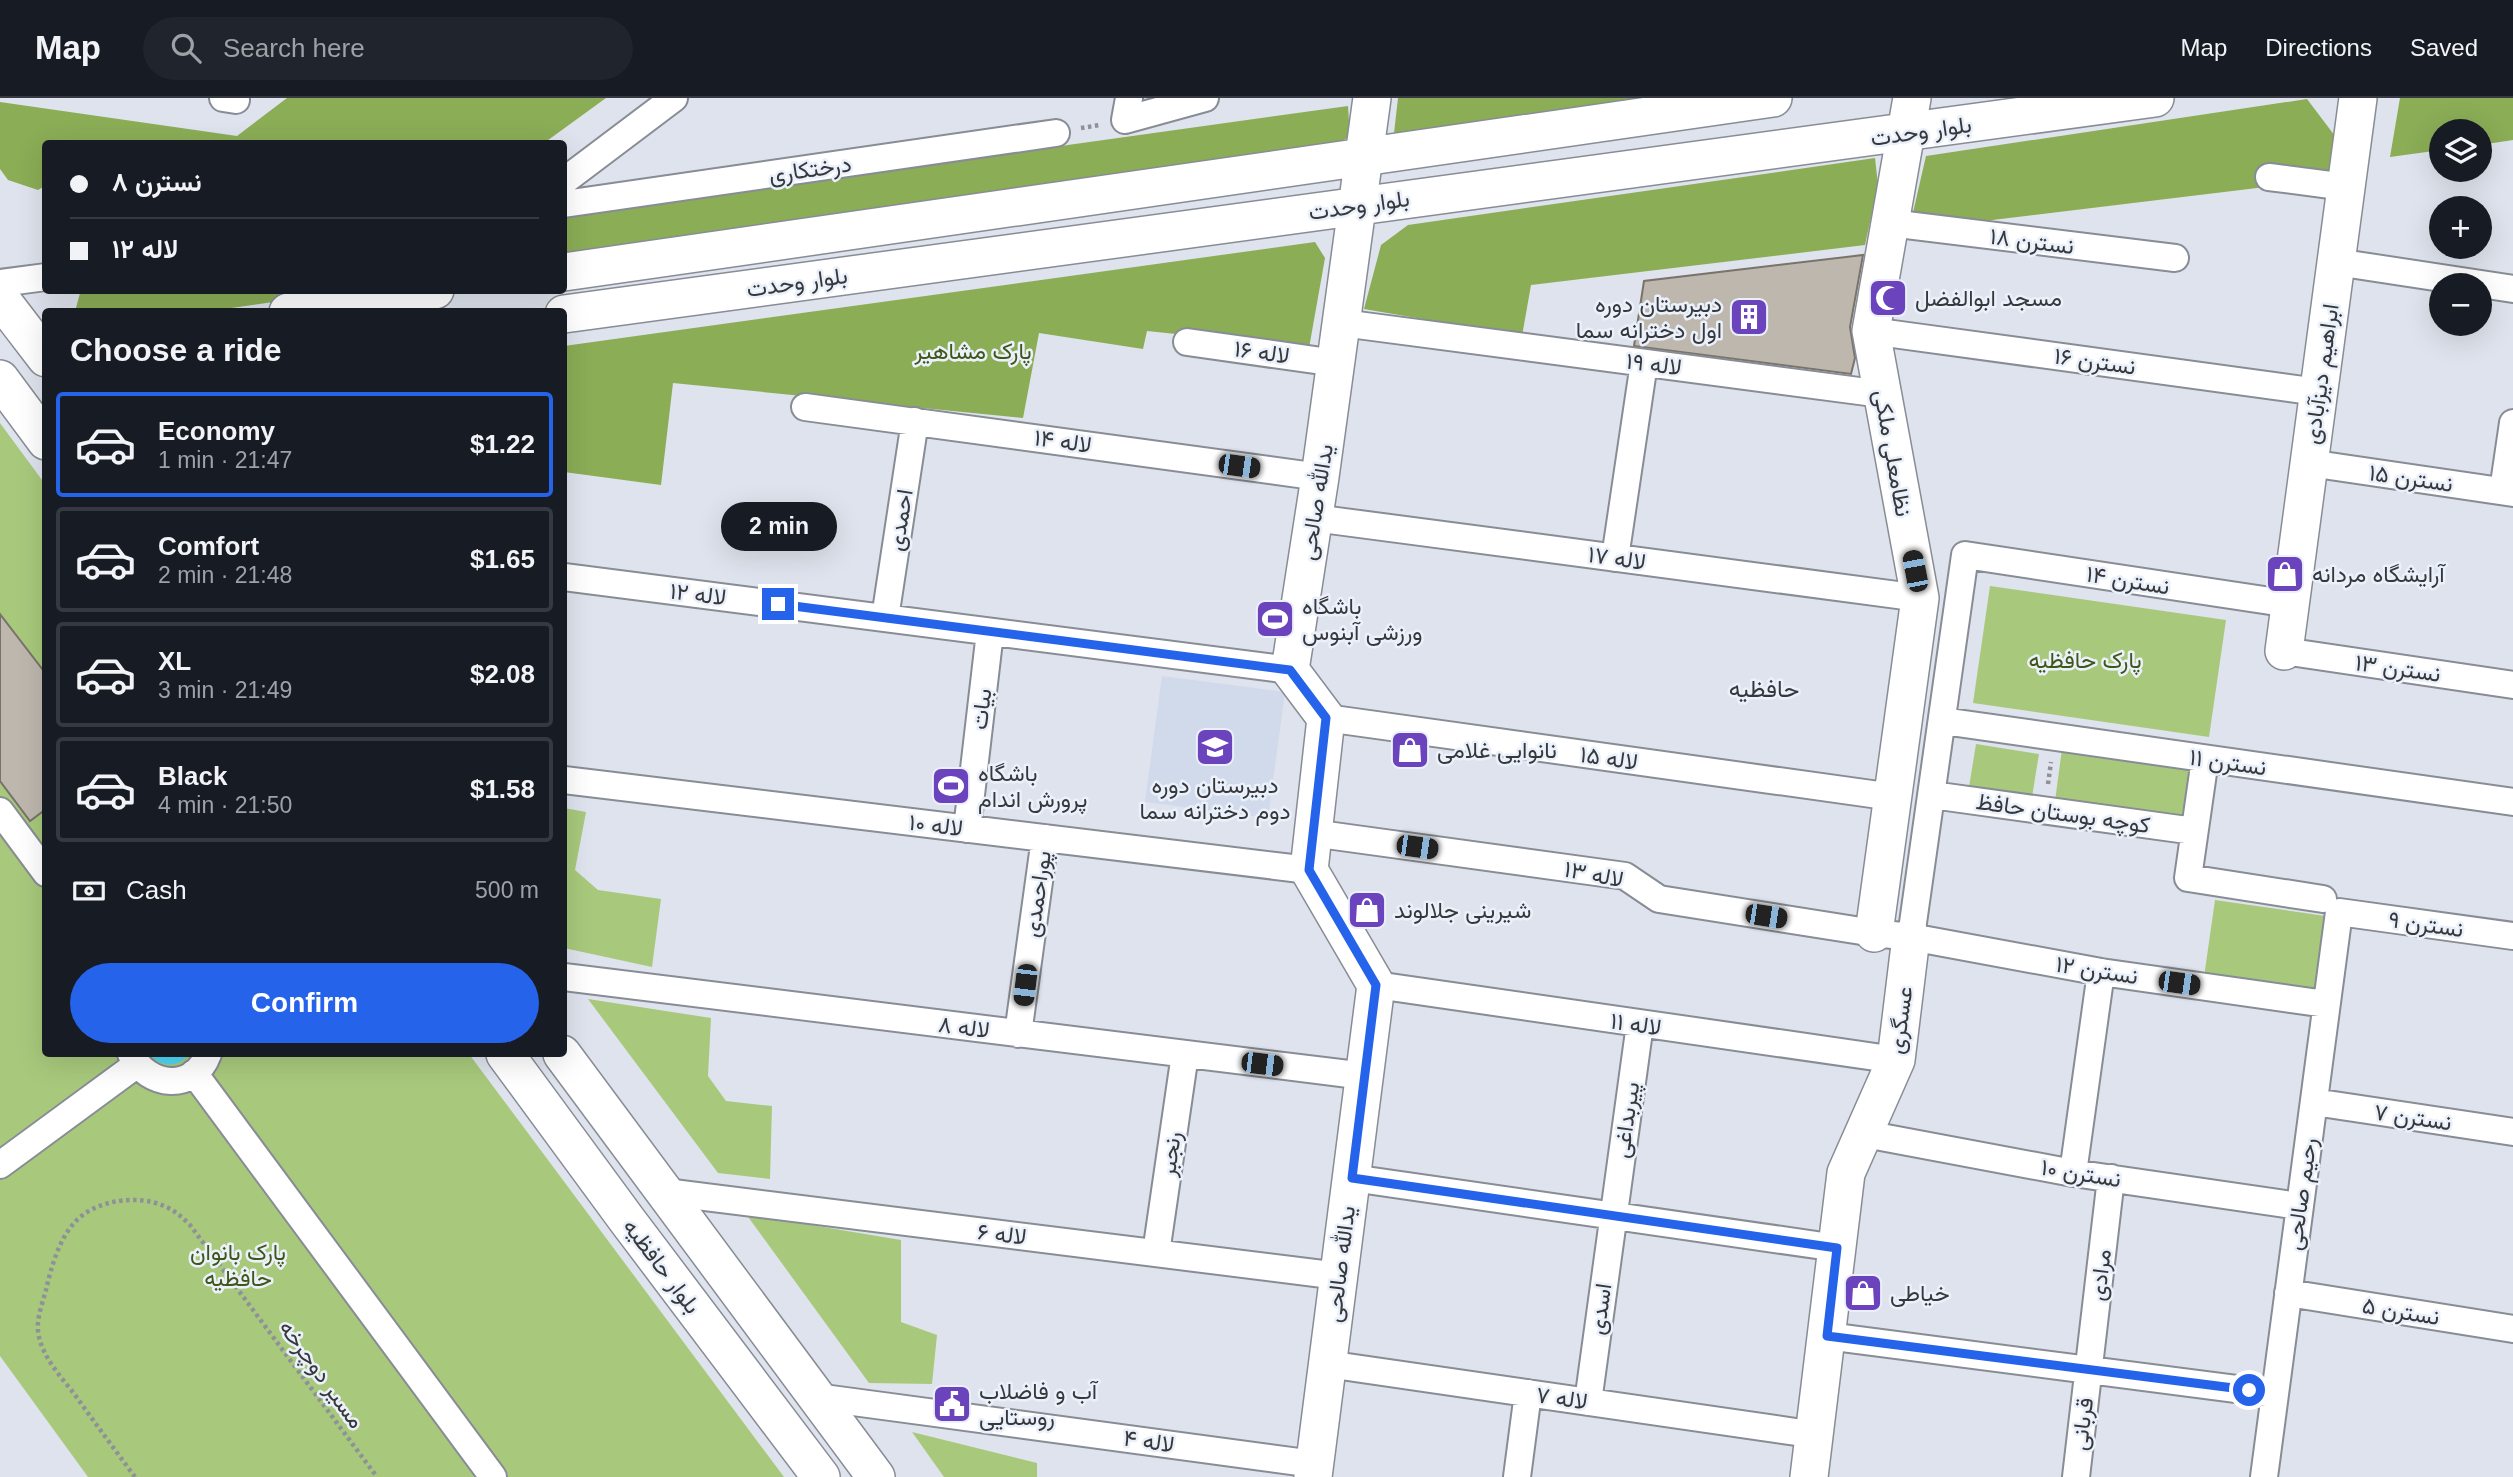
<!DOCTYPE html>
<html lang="en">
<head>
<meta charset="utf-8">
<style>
	body { margin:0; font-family:Arial,Vazirmatn,sans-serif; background:#20242c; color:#f1f3f6; height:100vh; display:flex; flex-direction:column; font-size:26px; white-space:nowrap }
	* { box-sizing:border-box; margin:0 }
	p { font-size:23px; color:#9ea1a6 }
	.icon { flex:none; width:38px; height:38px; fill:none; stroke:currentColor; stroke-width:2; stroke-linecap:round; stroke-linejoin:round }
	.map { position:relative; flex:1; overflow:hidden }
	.drawer { position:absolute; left:42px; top:210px; width:525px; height:749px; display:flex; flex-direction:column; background:#171b24; border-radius:7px; box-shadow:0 7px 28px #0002 }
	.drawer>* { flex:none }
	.guide { position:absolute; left:42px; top:42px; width:525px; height:154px; border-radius:7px; box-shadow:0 7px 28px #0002; display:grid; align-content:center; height:154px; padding:0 28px; background:#171b24 }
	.fabs { position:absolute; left:2429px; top:21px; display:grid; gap:14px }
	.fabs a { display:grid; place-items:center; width:63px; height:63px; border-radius:50%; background:#171b24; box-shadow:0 7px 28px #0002; font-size:35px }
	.end { position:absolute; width:32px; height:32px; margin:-16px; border:9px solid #2563eb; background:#fff; box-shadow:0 0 0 4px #fff }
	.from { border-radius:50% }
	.bubble { position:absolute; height:49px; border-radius:24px; background:#171b24; box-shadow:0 7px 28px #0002; font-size:23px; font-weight:700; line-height:49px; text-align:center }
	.car { position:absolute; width:21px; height:42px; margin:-21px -10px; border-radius:9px; box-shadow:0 0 5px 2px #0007; background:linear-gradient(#222 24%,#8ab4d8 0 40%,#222 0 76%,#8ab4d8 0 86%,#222 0) }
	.guide b { display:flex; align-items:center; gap:24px; height:66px; font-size:26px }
	.guide b+b { border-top:2px solid #363941 }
	.guide i { width:18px; height:18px; background:#f1f3f6 }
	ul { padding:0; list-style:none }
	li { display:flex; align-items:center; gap:21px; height:105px; margin:0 14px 10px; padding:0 14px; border:4px solid #363941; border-radius:7px }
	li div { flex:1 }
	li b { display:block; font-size:26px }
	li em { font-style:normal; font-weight:700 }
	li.selected { border-color:#2563eb }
	li>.icon { width:63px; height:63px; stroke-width:1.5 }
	h2 { padding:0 28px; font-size:32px; line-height:84px }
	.pay { display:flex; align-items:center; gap:18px; height:77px; padding:0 28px; font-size:26px }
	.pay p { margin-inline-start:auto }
	.cta { display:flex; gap:14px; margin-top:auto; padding:14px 28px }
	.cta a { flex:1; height:80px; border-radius:42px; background:#2563eb; color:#fff; font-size:28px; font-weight:700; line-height:80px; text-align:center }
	header { display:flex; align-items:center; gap:42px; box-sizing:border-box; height:98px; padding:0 35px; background:#171b24; border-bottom:2px solid #363941 }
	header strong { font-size:33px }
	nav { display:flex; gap:38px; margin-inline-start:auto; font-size:24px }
	.search { width:490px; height:63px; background:#20242c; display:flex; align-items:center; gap:18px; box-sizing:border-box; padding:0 24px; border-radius:38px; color:#9ea1a6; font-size:26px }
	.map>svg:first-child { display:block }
	.built { fill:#d1daeb }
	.green { fill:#a8c97c }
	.forest { fill:#8bad56 }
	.water { fill:#4dd5f3 }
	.building { fill:#beb7ae; stroke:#7a736b; stroke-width:2 }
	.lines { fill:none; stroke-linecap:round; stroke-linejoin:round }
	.street-casing { stroke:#878c95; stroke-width:30 }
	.secondary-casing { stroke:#878c95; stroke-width:40 }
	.path { stroke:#8e9198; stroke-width:4.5; stroke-dasharray:3.5 3.5; stroke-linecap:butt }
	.street { stroke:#fff; stroke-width:26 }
	.secondary { stroke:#fff; stroke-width:37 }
	.route { stroke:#2563eb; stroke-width:9 }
	.labels { text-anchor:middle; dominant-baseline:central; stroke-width:5; stroke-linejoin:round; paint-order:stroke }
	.street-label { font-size:23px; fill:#36383c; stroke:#ebf1fb }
	.poi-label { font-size:23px; fill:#36383c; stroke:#ebf1fb; text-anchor:start }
	.park-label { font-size:23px; fill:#405618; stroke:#ebf1fb }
	.neighbourhood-label { font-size:24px; fill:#36383c; stroke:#ebf1fb }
</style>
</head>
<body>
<header>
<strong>Map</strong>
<div class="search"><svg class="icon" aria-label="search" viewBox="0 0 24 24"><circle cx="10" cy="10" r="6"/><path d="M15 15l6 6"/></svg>Search here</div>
<nav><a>Map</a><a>Directions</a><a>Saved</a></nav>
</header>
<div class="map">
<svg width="2513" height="1379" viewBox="0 0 2513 1379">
	<rect width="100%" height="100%" fill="#dee3ed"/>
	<!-- built -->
	<path class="built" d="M1162,578l123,16 -17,126 -123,-16z"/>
	<!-- green -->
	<path class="green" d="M0,325l45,61 1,570h423l315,423h-696l-88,-121z
		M1990,488l236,34 -17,117 -236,-34z
		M1976,646l63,10 -7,43 -63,-10z
		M2062,651l129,19 -8,52 -128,-19z
		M564,710l22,4 -11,58 23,20 63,9 -9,68 -88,-19z
		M2215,802l117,17 -11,77 -117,-17z
		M588,901l123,19 -3,58 18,25 46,5 -2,73 -52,-6z
		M746,1116l155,26v82l36,13 -5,49 -63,-1z
		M912,1334l125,31v14h-93z"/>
	<!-- forest -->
	<path class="forest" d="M287,0h319l-62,45 -498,1 -1,42 -7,4 -30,-10 -8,-11v-67l237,34z
		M1398,0h296l-300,35z
		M2400,0h113v42l-33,5v-14h-39v19l-51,7z
		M2307,1l31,41 -6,39 -423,51 17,-74z
		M1348,8l2,30 -25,16 -761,108v-45z
		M1875,60l3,27 -13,60 -334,40 -9,51 -158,-27 17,-64 27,-20z
		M1315,144l10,16 -16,90 -162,-17 -4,18 -104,-16 -16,85 -350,-35 -12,102 -97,-13v-126z
		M86,193h265l-148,21h-124l-3,-4 4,-15z"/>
	<!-- water -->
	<path class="water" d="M149,956h41c-13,14 -28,14 -41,0z"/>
	<!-- building -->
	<path class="building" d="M1863,157l-13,72 5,31 -4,16 -217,-28 10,-65z
		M0,516l46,60v135l-16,12 -30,-40z"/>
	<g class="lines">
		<!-- street casing -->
		<g class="street-casing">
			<path id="street" d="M223,0l13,2
				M1129,0l-4,22 80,-22
				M2269,79l77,10
				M564,83l110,-83
				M564,106l492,-71
				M1890,125l285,35
				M2336,164l177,27
				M0,185l46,-6
				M1342,225l540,71
				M1871,233l447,61
				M1187,244l149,21
				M805,309l515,70
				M2309,365l204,30
				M2503,393l10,-68
				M1314,420l606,80
				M1615,460l29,-195
				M564,479l726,93
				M885,520l30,-197
				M2284,553l229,34
				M1326,620l567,79
				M1943,623l570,81
				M2205,661l-17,119 135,21
				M564,682l745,90
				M1932,697l262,36
				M0,713l46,62
				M967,731l23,-197
				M1312,735l313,43 34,23 215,34 37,4 190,35 225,32
				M1911,839l54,-382 325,49
				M564,879l801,99
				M1376,887l520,75
				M1018,936l27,-196
				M131,956c17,34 63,38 77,0
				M194,975l299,404
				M2314,1004l199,30
				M1865,1036l208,39 226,33
				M0,1067l136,-100
				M2073,1075l28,-201
				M1352,1080l485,70
				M665,1094l674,84
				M1156,1155l29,-199
				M2288,1195l225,36
				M1827,1238l448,58
				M1327,1266l469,68
				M816,1299l498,67
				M1588,1304l52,-378
				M1517,1379l11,-84
				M2076,1379l35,-299
				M2264,1379l75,-565 174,24"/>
		</g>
		<!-- secondary casing -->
		<g class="secondary-casing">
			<path id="secondary" d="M564,174l1209,-174
				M0,200l46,60
				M288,214l147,-22
				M564,216l1591,-216
				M0,281l46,62
				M2284,553l74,-553
				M1874,835l46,-335 -49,-267 41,-233
				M505,956l122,166 194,257
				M562,956l314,423
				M1313,1379l63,-492 -67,-115 17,-152 -36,-48 30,-193 52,-379
				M1809,1379l37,-304 50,-113 15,-123"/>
		</g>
		<!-- path -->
		<path class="path" d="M1081,30l19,-3
			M2048,686l3,-22
			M135,1379c-20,-27 -40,-54 -60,-82 -13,-17 -31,-36 -36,-58 -4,-16 3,-32 7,-47 5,-22 13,-51 29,-68 20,-22 62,-28 89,-16 10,4 18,11 26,19l187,252"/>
		<!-- street -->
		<use href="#street" class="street"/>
		<!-- secondary -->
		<use href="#secondary" class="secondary"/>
	</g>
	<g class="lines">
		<!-- route -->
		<path class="route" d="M778,506l512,66 36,48 -17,152 67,115 -24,193 485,70 -10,88 422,54"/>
	</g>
	<!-- icons -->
	<defs>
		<g id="mosque-square" transform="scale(2.0125)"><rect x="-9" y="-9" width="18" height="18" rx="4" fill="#6b44bd" stroke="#ebf1fb"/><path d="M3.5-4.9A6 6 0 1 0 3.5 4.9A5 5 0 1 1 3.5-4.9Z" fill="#fff"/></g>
		<g id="building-square" transform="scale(2.0125)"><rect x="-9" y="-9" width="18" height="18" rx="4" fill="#6b44bd" stroke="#ebf1fb"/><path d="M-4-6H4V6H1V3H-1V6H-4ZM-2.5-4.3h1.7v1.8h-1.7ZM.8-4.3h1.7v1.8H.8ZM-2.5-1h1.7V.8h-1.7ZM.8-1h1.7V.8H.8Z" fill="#fff"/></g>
		<g id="shop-square" transform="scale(2.0125)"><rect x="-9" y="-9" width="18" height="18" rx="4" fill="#6b44bd" stroke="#ebf1fb"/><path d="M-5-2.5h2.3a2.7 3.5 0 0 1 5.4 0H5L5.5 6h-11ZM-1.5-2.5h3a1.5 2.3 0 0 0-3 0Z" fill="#fff"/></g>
		<g id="stadium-square" transform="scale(2.0125)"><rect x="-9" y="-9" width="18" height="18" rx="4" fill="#6b44bd" stroke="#ebf1fb"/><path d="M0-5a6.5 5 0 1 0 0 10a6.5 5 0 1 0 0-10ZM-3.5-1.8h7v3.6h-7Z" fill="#fff"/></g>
		<g id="school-square" transform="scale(2.0125)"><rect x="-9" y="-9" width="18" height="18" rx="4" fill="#6b44bd" stroke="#ebf1fb"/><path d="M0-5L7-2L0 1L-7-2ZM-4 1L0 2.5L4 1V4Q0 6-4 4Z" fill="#fff"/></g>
		<g id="civic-square" transform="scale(2.0125)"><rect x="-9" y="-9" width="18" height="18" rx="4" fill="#6b44bd" stroke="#ebf1fb"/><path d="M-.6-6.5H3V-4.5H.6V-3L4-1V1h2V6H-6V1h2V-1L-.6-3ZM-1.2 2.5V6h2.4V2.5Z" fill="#fff"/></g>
	</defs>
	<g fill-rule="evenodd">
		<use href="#mosque-square" x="1888" y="200"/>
		<use href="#building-square" x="1749" y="219"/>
		<use href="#shop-square" x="2285" y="476"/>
		<use href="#stadium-square" x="1275" y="521"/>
		<use href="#school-square" x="1215" y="649"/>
		<use href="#shop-square" x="1410" y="652"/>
		<use href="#stadium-square" x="951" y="688"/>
		<use href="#shop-square" x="1367" y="812"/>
		<use href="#shop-square" x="1863" y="1195"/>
		<use href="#civic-square" x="952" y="1306"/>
	</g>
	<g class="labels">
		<!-- street labels -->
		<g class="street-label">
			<text transform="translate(1921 33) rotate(-8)">بلوار وحدت</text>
			<text transform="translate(810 71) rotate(-8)">درختکاری</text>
			<text transform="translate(1359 107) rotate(-8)">بلوار وحدت</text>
			<text transform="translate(2032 143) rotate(7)">نسترن ۱۸</text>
			<text transform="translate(797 184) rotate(-8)">بلوار وحدت</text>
			<text transform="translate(1262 254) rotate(8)">لاله ۱۶</text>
			<text transform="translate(2095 263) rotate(8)">نسترن ۱۶</text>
			<text transform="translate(1654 266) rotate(7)">لاله ۱۹</text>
			<text transform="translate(2321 276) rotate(-82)">ابراهیم دیزآبادی</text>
			<text transform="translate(1063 343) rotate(8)">لاله ۱۴</text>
			<text transform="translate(1893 355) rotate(80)">نظامعلی ملکی</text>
			<text transform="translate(2411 380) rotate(8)">نسترن ۱۵</text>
			<text transform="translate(1316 404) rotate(-81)">یدالله صالحی</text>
			<text transform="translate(900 422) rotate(-81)">احمدی</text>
			<text transform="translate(1617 460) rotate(8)">لاله ۱۷</text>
			<text transform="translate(2128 482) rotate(9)">نسترن ۱۴</text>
			<text transform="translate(698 496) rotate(7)">لاله ۱۲</text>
			<text transform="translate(2398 570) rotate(8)">نسترن ۱۳</text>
			<text transform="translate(981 611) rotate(-83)">بیات</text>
			<text transform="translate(1609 660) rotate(8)">لاله ۱۵</text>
			<text transform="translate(2228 664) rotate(8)">نسترن ۱۱</text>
			<text transform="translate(2063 715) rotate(8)">کوچه بوستان حافظ</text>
			<text transform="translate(936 727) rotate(7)">لاله ۱۰</text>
			<text transform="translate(1594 776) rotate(11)">لاله ۱۳</text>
			<text transform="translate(1037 796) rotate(-82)">پوراحمدی</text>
			<text transform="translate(2426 826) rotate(8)">نسترن ۹</text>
			<text transform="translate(2097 872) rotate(9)">نسترن ۱۲</text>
			<text transform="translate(1900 922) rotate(-82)">عسگری</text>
			<text transform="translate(1636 926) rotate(8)">لاله ۱۱</text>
			<text transform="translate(964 929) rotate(7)">لاله ۸</text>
			<text transform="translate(2413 1019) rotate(8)">نسترن ۷</text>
			<text transform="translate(1626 1022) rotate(-82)">پیربداغی</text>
			<text transform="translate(1170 1056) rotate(-82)">رنجبر</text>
			<text transform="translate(2081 1075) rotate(9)">نسترن ۱۰</text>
			<text transform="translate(2301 1096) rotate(-82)">رحیم صالحی</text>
			<text transform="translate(1002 1136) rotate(7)">لاله ۶</text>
			<text transform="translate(1340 1166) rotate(-83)">یدالله صالحی</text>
			<text transform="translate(662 1168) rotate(53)">بلوار حافظیه</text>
			<text transform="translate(2100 1177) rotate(-83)">مرادی</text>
			<text transform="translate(1600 1211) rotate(-82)">اسدی</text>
			<text transform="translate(2401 1213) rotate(9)">نسترن ۵</text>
			<text transform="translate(322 1276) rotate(54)">مسیر دوچرخه</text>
			<text transform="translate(1562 1300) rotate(8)">لاله ۷</text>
			<text transform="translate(2082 1326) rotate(-83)">قربانی</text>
			<text transform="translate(1149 1343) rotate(8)">لاله ۴</text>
		</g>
		<!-- poi labels -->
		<g class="poi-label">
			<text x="1915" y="200">مسجد ابوالفضل</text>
			<text x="1722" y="206" text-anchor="end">دبیرستان دوره<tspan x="1722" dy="26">اول دخترانه سما</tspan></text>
			<text x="2312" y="476">آرایشگاه مردانه</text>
			<text x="1302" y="508">باشگاه<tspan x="1302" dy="26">ورزشی آبنوس</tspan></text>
			<text x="1437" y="652">نانوایی غلامی</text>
			<text x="978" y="675">باشگاه<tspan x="978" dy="26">پرورش اندام</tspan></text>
			<text x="1215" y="687" text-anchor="middle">دبیرستان دوره<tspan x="1215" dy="26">دوم دخترانه سما</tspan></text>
			<text x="1394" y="812">شیرینی جلالوند</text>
			<text x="1890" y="1195">خیاطی</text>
			<text x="979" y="1293">آب و فاضلاب<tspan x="979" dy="26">روستایی</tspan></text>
		</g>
		<!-- park labels -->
		<g class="park-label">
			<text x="973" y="253">پارک مشاهیر</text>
			<text x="2085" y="562">پارک حافظیه</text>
			<text x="238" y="1154">پارک بانوان<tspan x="238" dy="26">حافظیه</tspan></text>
		</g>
		<!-- neighbourhood labels -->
		<g class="neighbourhood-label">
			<text x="1764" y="590">حافظیه</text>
		</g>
	</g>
</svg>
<div class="fabs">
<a><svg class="icon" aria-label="layers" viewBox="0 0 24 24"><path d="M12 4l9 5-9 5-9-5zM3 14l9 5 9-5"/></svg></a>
<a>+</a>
<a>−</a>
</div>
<i class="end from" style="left:2249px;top:1292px"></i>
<i class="end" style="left:778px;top:506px"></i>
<div class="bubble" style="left:721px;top:404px;width:116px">2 min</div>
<i class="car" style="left:1239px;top:368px;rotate:98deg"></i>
<i class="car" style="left:1915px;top:473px;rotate:349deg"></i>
<i class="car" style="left:1417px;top:749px;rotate:98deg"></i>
<i class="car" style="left:1766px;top:818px;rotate:99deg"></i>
<i class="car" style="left:2179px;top:885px;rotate:98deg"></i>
<i class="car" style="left:1025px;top:887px;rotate:187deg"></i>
<i class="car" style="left:1262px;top:966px;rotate:97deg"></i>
<div class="guide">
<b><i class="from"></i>نسترن ۸</b>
<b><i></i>لاله ۱۲</b>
</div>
<section class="drawer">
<h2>Choose a ride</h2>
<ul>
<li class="selected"><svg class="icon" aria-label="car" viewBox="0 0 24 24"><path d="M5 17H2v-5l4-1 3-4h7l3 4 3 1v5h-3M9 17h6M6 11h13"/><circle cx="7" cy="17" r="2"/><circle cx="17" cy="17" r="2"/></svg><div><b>Economy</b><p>1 min · 21:47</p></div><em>$1.22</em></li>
<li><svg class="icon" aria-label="car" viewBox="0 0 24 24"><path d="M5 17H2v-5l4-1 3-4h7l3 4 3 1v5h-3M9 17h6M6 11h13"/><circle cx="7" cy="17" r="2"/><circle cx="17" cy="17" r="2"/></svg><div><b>Comfort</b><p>2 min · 21:48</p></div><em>$1.65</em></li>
<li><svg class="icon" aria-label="car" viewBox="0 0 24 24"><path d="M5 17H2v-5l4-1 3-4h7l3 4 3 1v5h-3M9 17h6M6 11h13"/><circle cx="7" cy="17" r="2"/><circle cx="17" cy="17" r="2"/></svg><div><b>XL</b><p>3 min · 21:49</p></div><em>$2.08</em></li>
<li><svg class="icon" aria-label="car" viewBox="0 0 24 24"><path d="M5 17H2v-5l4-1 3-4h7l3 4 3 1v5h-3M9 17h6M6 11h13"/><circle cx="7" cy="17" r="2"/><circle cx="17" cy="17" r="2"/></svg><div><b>Black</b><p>4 min · 21:50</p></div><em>$1.58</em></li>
</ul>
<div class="pay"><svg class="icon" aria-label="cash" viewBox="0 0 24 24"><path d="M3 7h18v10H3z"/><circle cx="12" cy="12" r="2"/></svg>Cash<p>500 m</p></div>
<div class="cta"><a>Confirm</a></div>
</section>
</div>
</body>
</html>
